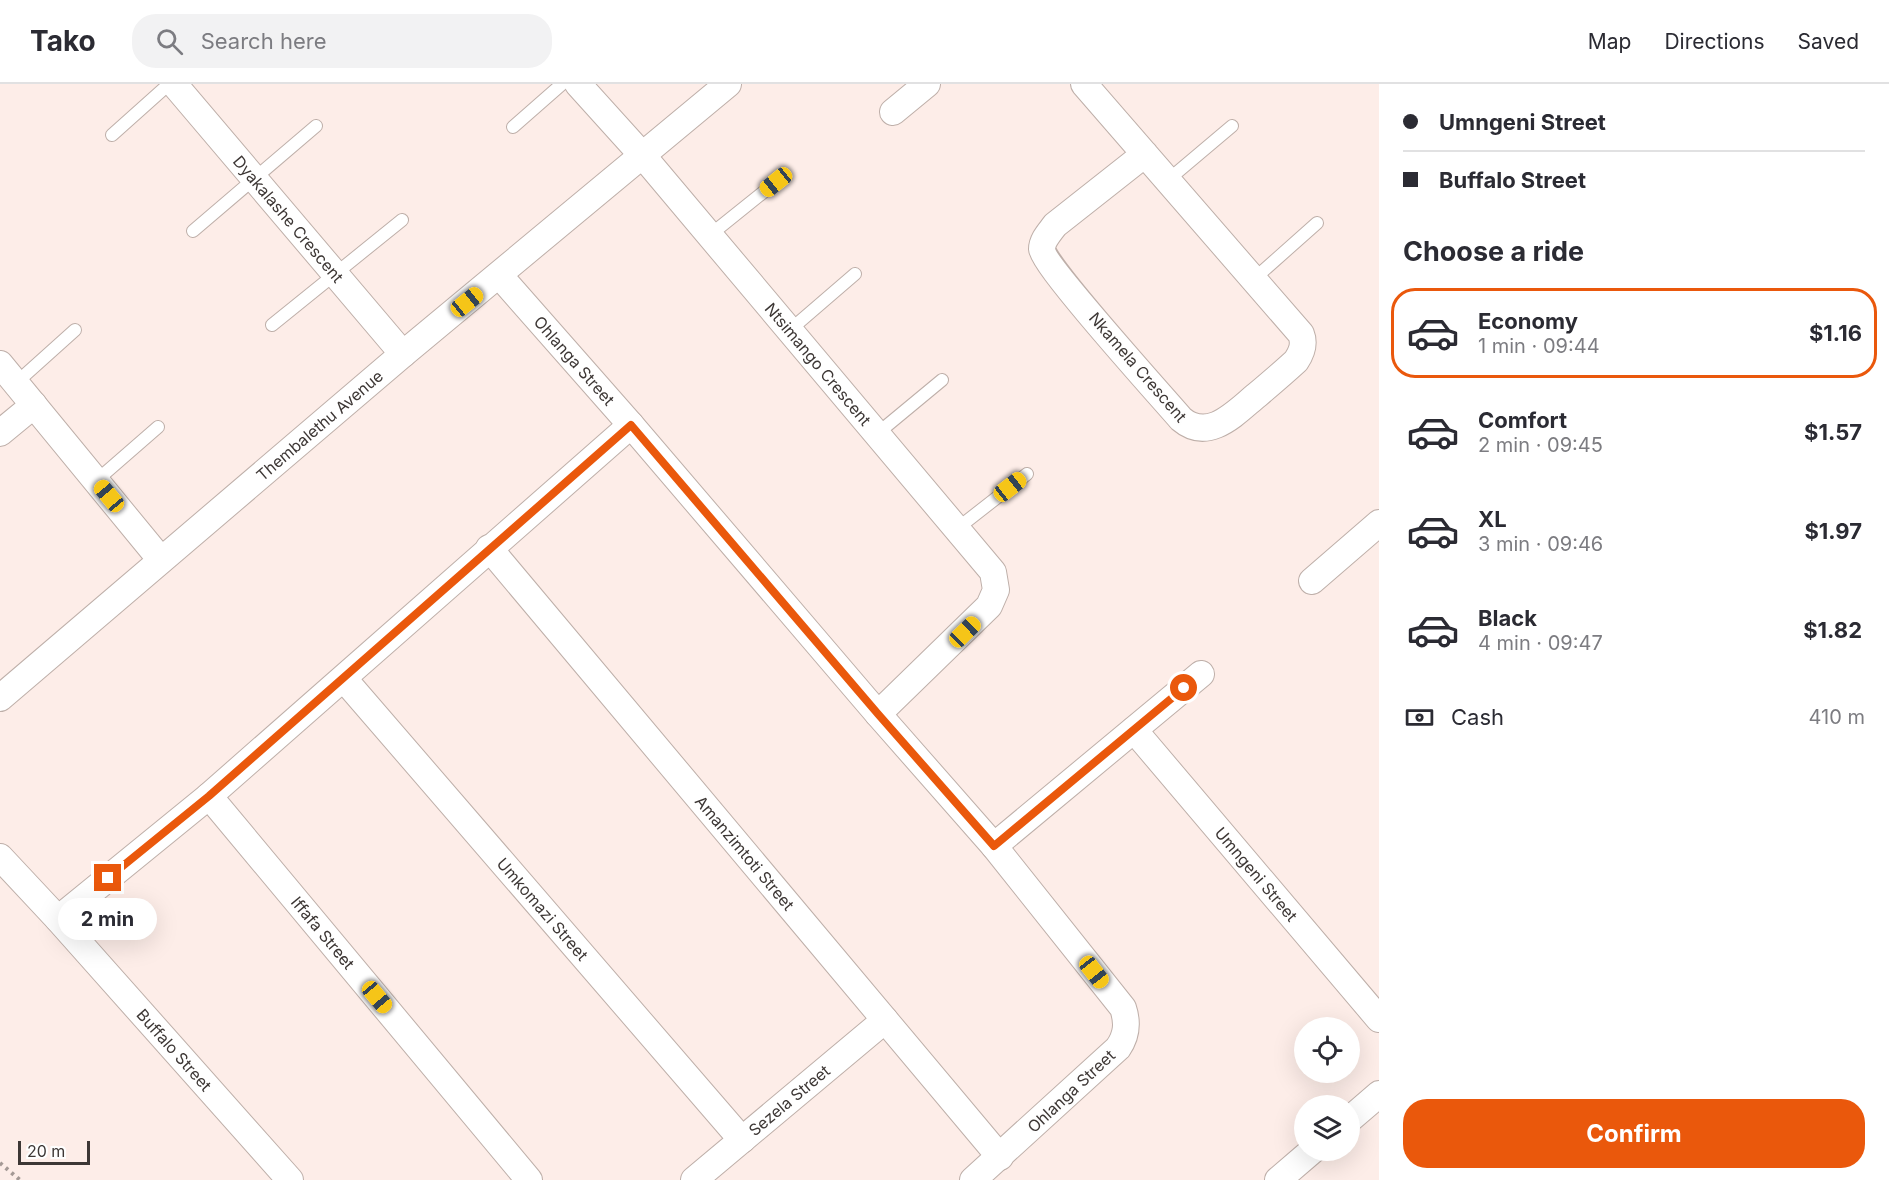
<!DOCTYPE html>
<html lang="en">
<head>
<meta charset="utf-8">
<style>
	body { margin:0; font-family:Inter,sans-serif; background:#f2f2f3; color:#2b2b33; height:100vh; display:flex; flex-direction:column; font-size:22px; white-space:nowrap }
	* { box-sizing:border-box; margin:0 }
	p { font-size:20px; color:#7c7c81 }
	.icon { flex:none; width:33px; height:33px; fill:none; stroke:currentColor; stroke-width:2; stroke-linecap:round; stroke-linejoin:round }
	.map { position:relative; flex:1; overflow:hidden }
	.sheet { display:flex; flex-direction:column; background:#fff; width:510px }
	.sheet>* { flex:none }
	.guide { display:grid; align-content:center; height:132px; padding:0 24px; background:#fff }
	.controls { position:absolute; left:1294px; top:933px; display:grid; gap:12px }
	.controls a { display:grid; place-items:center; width:66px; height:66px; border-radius:50%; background:#fff; box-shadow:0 6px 24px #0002; font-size:30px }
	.scale { position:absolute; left:18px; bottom:15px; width:72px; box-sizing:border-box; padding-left:6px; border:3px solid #3d3735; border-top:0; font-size:16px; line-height:21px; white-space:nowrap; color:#3d3735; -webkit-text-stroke:4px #fefefe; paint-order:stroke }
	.end { position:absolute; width:27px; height:27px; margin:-14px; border:8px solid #ea580c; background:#fff; box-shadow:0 0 0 3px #fff }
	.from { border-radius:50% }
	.bubble { position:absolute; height:42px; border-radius:21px; background:#fff; box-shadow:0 6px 24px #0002; font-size:20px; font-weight:700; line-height:42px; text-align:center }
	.car { position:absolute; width:18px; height:36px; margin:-18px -9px; border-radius:8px; box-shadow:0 0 4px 2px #0007; background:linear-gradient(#f5c518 24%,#345 0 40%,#f5c518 0 76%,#345 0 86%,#f5c518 0) }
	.guide b { display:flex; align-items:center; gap:21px; height:57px; font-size:22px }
	.guide b+b { border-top:2px solid #e1e1e2 }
	.guide i { width:15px; height:15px; background:#2b2b33 }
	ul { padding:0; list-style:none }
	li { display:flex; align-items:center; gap:18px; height:90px; margin:0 12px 9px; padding:0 12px; border:3px solid transparent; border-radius:24px }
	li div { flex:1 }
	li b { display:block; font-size:22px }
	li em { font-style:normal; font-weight:700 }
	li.current { border-color:#ea580c }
	li>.icon { width:54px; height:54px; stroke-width:1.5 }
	h2 { padding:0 24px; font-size:27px; line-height:72px }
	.pay { display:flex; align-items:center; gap:15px; height:66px; padding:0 24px; font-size:22px }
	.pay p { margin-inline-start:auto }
	.cta { display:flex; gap:12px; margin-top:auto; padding:12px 24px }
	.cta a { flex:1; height:69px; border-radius:24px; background:#ea580c; color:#fff; font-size:24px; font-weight:700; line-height:69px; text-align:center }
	header { display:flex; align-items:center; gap:36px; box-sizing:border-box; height:84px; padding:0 30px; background:#fff; border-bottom:2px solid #e1e1e2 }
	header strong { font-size:28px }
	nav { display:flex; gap:33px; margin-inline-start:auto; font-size:21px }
	.search { width:420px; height:54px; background:#f2f2f3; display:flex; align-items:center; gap:15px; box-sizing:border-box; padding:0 21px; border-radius:24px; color:#7c7c81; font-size:22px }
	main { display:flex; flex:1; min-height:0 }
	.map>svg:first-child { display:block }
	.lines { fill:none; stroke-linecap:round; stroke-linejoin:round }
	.service-casing { stroke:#beafa9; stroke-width:14 }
	.minor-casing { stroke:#beafa9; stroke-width:28 }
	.path { stroke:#a49995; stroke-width:4; stroke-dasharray:3 4.5; stroke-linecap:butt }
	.service { stroke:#fff; stroke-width:12 }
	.minor { stroke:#fff; stroke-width:26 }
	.route { stroke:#ea580c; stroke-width:8 }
	.labels { text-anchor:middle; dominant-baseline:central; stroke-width:4.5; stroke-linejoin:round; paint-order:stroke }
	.street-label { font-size:16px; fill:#3d3735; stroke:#fefefe }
</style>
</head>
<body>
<header>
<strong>Tako</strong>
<div class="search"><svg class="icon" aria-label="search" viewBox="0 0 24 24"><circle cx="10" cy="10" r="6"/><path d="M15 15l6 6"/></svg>Search here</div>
<nav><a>Map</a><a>Directions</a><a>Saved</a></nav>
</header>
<main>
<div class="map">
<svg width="1379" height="1096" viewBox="0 0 1379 1096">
	<rect width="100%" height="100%" fill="#fdede8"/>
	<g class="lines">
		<!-- service casing -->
		<g class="service-casing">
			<path id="service" d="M513,43l49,-43
				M112,51l57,-51
				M1168,96l64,-54
				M193,147l123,-105
				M710,151l66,-53
				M1254,195l63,-56
				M272,241l130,-105
				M790,246l65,-56
				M16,299l59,-53
				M878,349l64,-53
				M96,397l62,-54
				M958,444l69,-54"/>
		</g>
		<!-- minor casing -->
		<g class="minor-casing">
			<g id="minor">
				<path id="s1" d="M174,0l229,270"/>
				<path id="s2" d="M578,0l65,72 350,416 3,18 -7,16 -111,108"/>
				<path d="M1084,0l217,250c4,10 1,18 -5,27 -13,12 -26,23 -39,34 -21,17 -48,48 -76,24 -18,-21 -138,-154 -139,-170 0,-9 8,-17 13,-24l90,-71"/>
				<path d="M893,28l34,-28"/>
				<path id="s3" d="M499,191l132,150 247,289 116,132 129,162c5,15 4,27 -5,40l-145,132"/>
				<path d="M0,280l161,196"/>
				<path d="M0,349l34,-28"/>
				<path id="s4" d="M489,464l511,609"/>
				<path d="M1312,497l67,-58"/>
				<path id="s5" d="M344,595l398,461"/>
				<path id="s6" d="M0,614l403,-344 325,-270"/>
				<path id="s7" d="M1134,646l245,289"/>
				<path id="s8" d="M209,712l320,384"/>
				<path d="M994,762l207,-172"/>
				<path id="s9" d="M0,773l58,62 232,261"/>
				<path d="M58,835l151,-123 422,-371"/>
				<path d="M1350,1035l29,-25"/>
				<path id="s10" d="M694,1096l191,-160"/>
				<path d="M1278,1096l35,-30"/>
			</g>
		</g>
		<!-- path -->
		<path class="path" d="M0,1079l20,17"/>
		<!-- service -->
		<use href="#service" class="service"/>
		<!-- minor -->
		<use href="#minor" class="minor"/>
	</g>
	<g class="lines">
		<!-- route -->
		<path class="route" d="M108,794l101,-82 422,-371 247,289 116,132 190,-158"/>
	</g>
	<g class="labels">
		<!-- street labels -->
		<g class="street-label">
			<text stroke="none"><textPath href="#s1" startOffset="177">Dyakalashe Crescent</textPath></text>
			<text stroke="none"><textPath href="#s3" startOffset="114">Ohlanga Street</textPath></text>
			<text stroke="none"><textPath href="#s2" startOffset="369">Ntsimango Crescent</textPath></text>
			<text transform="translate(1138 283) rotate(49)">Nkamela Crescent</text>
			<text stroke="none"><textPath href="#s6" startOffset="420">Thembalethu Avenue</textPath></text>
			<text stroke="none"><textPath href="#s4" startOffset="398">Amanzimtoti Street</textPath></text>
			<text stroke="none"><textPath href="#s7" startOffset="189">Umngeni Street</textPath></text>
			<text stroke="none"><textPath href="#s5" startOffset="304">Umkomazi Street</textPath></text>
			<text stroke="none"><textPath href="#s8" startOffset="178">Iffafa Street</textPath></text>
			<text stroke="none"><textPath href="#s9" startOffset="260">Buffalo Street</textPath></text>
			<text transform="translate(1071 1007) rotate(-43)">Ohlanga Street</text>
			<text stroke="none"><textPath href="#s10" startOffset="124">Sezela Street</textPath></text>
		</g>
	</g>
</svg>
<div class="controls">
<a><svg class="icon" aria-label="locate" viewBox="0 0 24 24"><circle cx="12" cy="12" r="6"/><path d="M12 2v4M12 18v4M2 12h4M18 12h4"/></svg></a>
<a><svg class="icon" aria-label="layers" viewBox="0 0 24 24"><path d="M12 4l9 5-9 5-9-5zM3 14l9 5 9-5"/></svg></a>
</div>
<div class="scale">20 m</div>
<i class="end from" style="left:1184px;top:604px"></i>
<i class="end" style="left:108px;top:794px"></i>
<div class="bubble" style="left:58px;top:814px;width:99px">2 min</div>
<i class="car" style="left:776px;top:98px;rotate:231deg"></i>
<i class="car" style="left:467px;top:218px;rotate:51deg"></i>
<i class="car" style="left:1010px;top:403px;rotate:52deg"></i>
<i class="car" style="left:109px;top:412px;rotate:320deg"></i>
<i class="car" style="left:965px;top:548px;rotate:46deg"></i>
<i class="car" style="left:1094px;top:888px;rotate:142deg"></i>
<i class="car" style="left:377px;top:913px;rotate:140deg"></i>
</div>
<section class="sheet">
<div class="guide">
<b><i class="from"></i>Umngeni Street</b>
<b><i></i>Buffalo Street</b>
</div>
<h2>Choose a ride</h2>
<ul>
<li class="current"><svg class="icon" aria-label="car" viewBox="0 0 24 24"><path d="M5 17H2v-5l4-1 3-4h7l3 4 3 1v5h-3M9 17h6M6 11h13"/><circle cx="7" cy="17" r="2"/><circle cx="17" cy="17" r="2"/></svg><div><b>Economy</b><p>1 min · 09:44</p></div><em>$1.16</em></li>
<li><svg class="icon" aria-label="car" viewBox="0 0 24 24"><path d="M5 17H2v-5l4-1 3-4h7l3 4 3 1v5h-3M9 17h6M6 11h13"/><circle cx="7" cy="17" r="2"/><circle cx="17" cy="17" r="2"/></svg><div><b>Comfort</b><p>2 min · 09:45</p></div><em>$1.57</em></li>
<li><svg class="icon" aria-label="car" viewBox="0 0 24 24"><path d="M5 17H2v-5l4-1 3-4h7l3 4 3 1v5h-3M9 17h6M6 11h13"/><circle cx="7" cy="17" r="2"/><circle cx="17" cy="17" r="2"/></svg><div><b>XL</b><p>3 min · 09:46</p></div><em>$1.97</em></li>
<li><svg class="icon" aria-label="car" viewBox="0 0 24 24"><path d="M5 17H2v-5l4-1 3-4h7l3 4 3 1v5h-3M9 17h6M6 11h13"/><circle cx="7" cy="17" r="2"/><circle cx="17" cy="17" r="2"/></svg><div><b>Black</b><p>4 min · 09:47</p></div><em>$1.82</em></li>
</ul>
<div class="pay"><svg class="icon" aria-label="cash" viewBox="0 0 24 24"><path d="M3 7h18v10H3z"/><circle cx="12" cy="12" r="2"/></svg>Cash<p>410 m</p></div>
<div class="cta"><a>Confirm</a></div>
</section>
</main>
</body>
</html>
